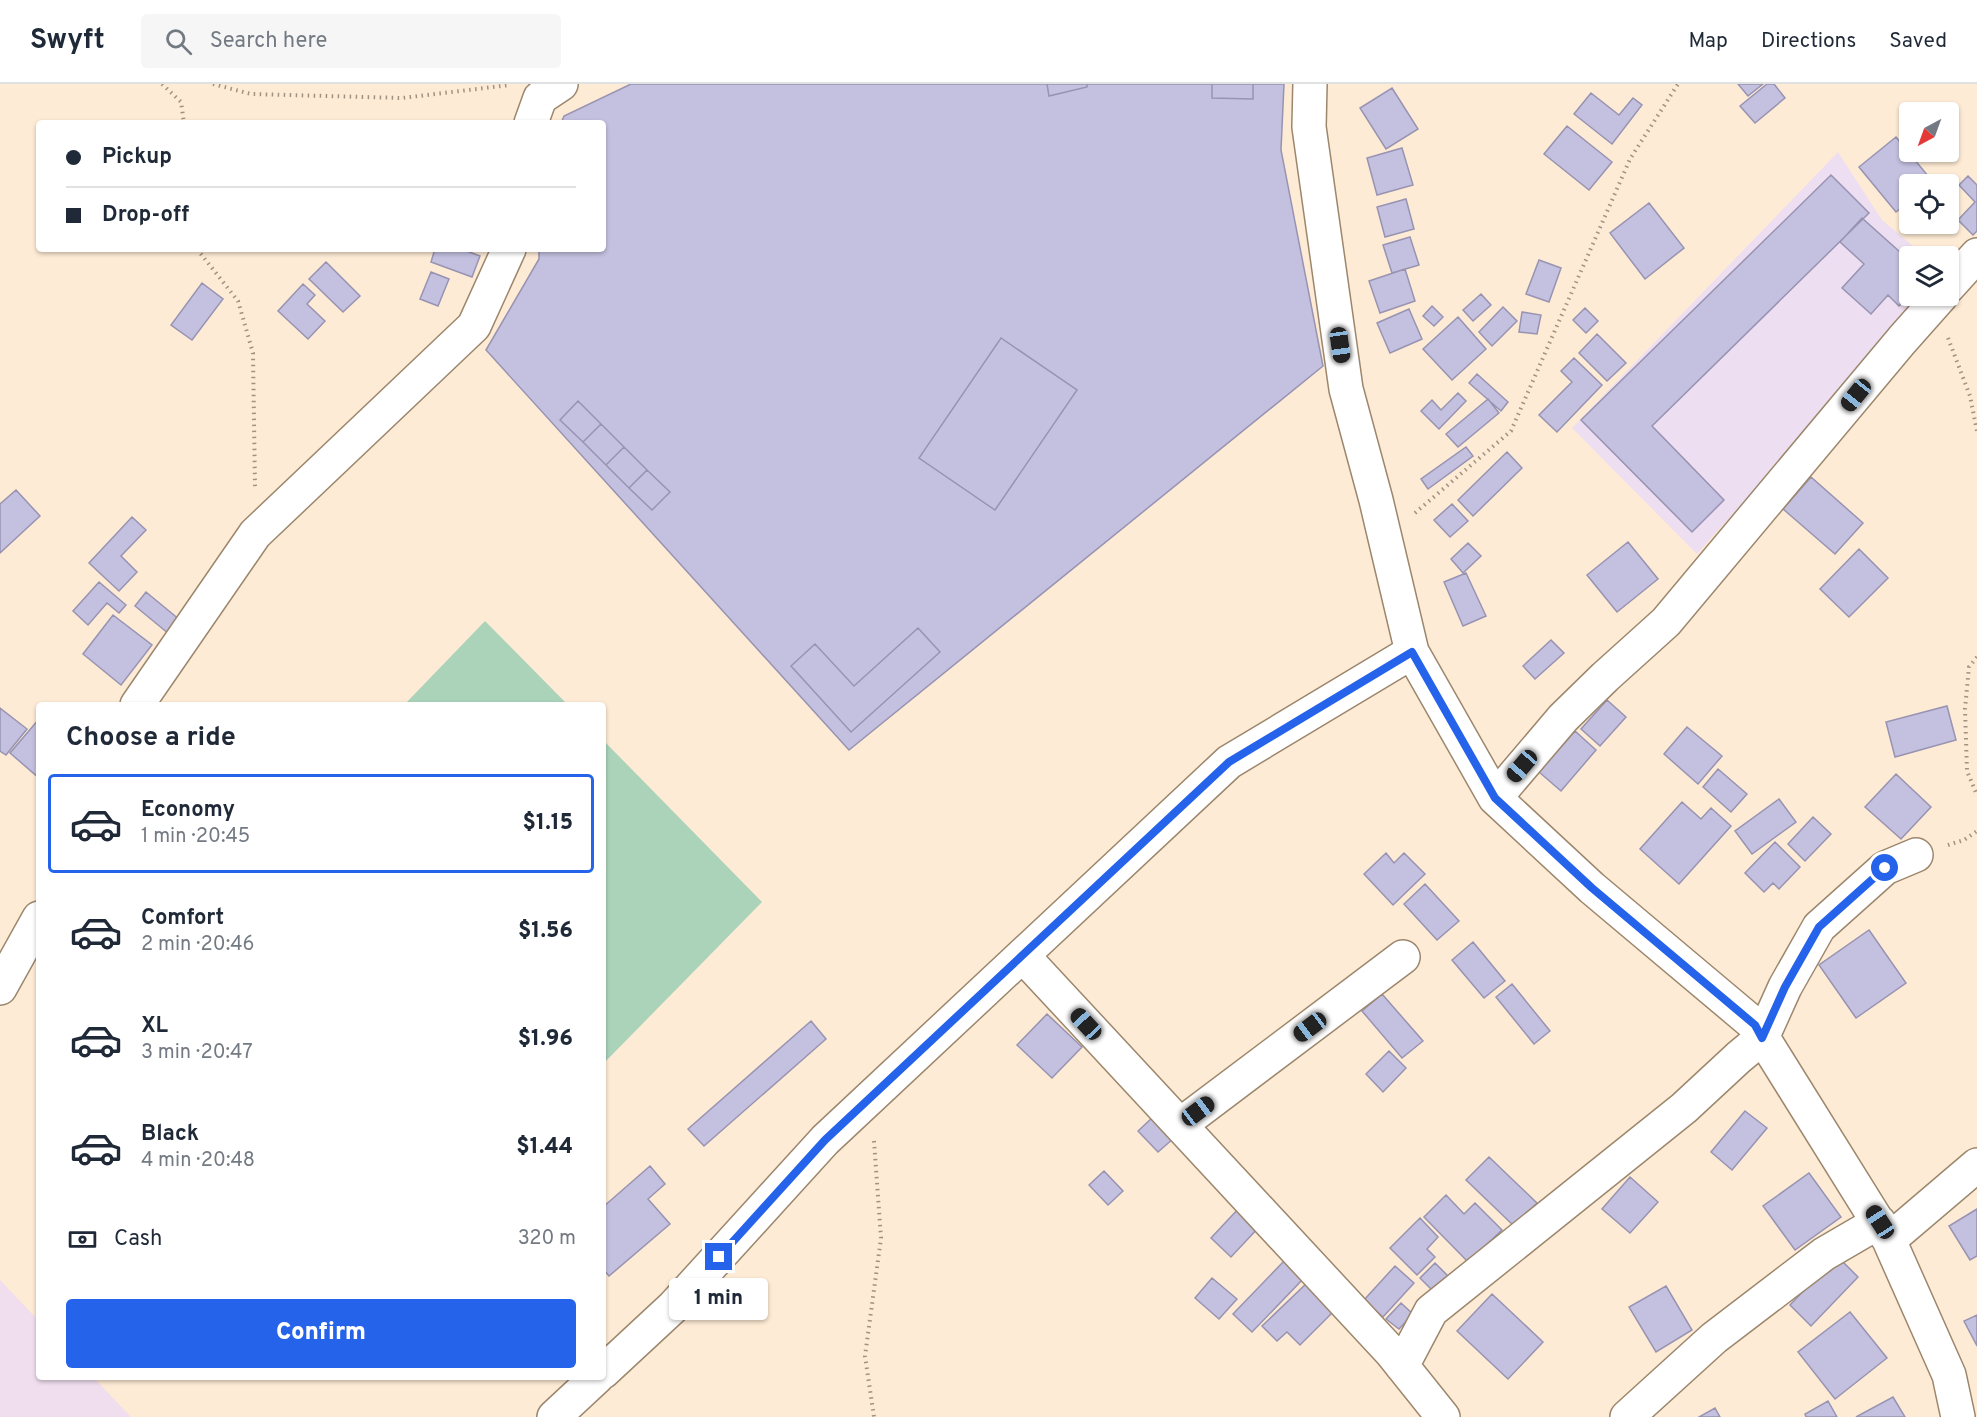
<!DOCTYPE html>
<html lang="en">
<head>
<meta charset="utf-8">
<style>
	body { margin:0; font-family:Overpass,sans-serif; background:#f6f6f7; color:#1f2937; height:100vh; display:flex; flex-direction:column; font-size:22px; white-space:nowrap }
	* { box-sizing:border-box; margin:0 }
	p { font-size:20px; color:#747a83 }
	.icon { flex:none; width:33px; height:33px; fill:none; stroke:currentColor; stroke-width:2; stroke-linecap:round; stroke-linejoin:round }
	.map { position:relative; flex:1; overflow:hidden }
	.drawer { position:absolute; left:36px; top:618px; width:570px; height:678px; display:flex; flex-direction:column; background:#fff; border-radius:6px; box-shadow:0 2px 4px #0004 }
	.drawer>* { flex:none }
	.banner { position:absolute; left:36px; top:36px; width:570px; height:132px; border-radius:6px; box-shadow:0 2px 4px #0004; display:grid; align-content:center; height:132px; padding:0 30px; background:#fff }
	.needle { width:39px; rotate:221deg }
	.buttons { position:absolute; left:1899px; top:18px; display:grid; gap:12px }
	.buttons a { display:grid; place-items:center; width:60px; height:60px; border-radius:6px; background:#fff; box-shadow:0 2px 4px #0004; font-size:30px }
	.end { position:absolute; width:27px; height:27px; margin:-14px; border:8px solid #2563eb; background:#fff; box-shadow:0 0 0 3px #fff }
	.from { border-radius:50% }
	.bubble { position:absolute; height:42px; border-radius:6px; background:#fff; box-shadow:0 2px 4px #0004; font-size:20px; font-weight:800; line-height:42px; text-align:center }
	.car { position:absolute; width:18px; height:36px; margin:-18px -9px; border-radius:8px; box-shadow:0 0 4px 2px #0007; background:linear-gradient(#222 24%,#8ab4d8 0 40%,#222 0 76%,#8ab4d8 0 86%,#222 0) }
	.banner b { display:flex; align-items:center; gap:21px; height:57px; font-size:22px }
	.banner b+b { border-top:2px solid #e0e1e3 }
	.banner i { width:15px; height:15px; background:#1f2937 }
	ul { padding:0; list-style:none }
	li { display:flex; align-items:center; gap:18px; height:99px; margin:0 12px 9px; padding:0 18px; border:3px solid transparent; border-radius:6px }
	li div { flex:1 }
	li b { display:block; font-size:22px }
	li em { font-style:normal; font-weight:800 }
	li.selected { border-color:#2563eb }
	li>.icon { width:54px; height:54px; stroke-width:1.5 }
	h2 { padding:0 30px; font-size:27px; line-height:72px }
	.pay { display:flex; align-items:center; gap:15px; height:66px; padding:0 30px; font-size:22px }
	.pay p { margin-inline-start:auto }
	.cta { display:flex; gap:12px; margin-top:auto; padding:12px 30px }
	.cta a { flex:1; height:69px; border-radius:6px; background:#2563eb; color:#fff; font-size:24px; font-weight:800; line-height:69px; text-align:center }
	header { display:flex; align-items:center; gap:36px; box-sizing:border-box; height:84px; padding:0 30px; background:#fff; border-bottom:2px solid #e0e1e3 }
	header strong { font-size:28px }
	nav { display:flex; gap:33px; margin-inline-start:auto; font-size:21px }
	.search { width:420px; height:54px; background:#f6f6f7; display:flex; align-items:center; gap:15px; box-sizing:border-box; padding:0 21px; border-radius:6px; color:#747a83; font-size:22px }
	.map>svg:first-child { display:block }
	.commercial { fill:#f0deef }
	.education { fill:#eedef1 }
	.green { fill:#abd3ba }
	.building { fill:#c4c0e0; stroke:#9793b1; stroke-width:1.5 }
	.lines { fill:none; stroke-linecap:round; stroke-linejoin:round }
	.minor-casing { stroke:#9c876d; stroke-width:36 }
	.path { stroke:#a09281; stroke-width:4; stroke-dasharray:1.5 4.5; stroke-linecap:butt }
	.minor { stroke:#fff; stroke-width:33 }
	.route { stroke:#2563eb; stroke-width:8 }
</style>
</head>
<body>
<header>
<strong>Swyft</strong>
<div class="search"><svg class="icon" aria-label="search" viewBox="0 0 24 24"><circle cx="10" cy="10" r="6"/><path d="M15 15l6 6"/></svg>Search here</div>
<nav><a>Map</a><a>Directions</a><a>Saved</a></nav>
</header>
<div class="map">
<svg width="1977" height="1333" viewBox="0 0 1977 1333">
	<rect width="100%" height="100%" fill="#feebd5"/>
	<!-- commercial -->
	<path class="commercial" d="M0,1196l39,41v56h54l38,40h-131z"/>
	<!-- education -->
	<path class="education" d="M1838,68l44,68 43,36h-15v40h17l-230,258 -125,-126z"/>
	<!-- green -->
	<path class="green" d="M485,537l83,84h-164z
		M603,656l159,162 -159,162z"/>
	<!-- building -->
	<path class="building" d="M631,0h653l-3,66 42,216 -474,384 -363,-400 53,-91v-10h64v-126h-42l3,-7z
		M1047,0h40v3l-38,9z
		M1212,0h41v15l-41,-1z
		M1738,0h25l-15,12z
		M1767,0h7l11,14 -30,25 -15,-17z
		M1392,4l26,41 -32,20 -26,-41z
		M1591,9l28,22 14,-17 9,7 -30,39 -38,-30z
		M1567,42l45,36 -23,28 -45,-36z
		M1896,53l37,45 -3,2h-20v17l-14,11 -37,-45z
		M1402,64l11,37 -36,10 -10,-37z
		M1831,91l38,38 -217,213 72,74 -32,32 -111,-112z
		M1968,92l9,9v46l-4,4 -15,-15 17,-18 -16,-17z
		M1406,115l8,30 -29,8 -8,-30z
		M1649,119l35,45 -39,31 -35,-46z
		M1862,134l48,43v34l-11,11 -11,-11 -17,19 -29,-26 22,-24 -24,-22z
		M1410,153l9,28 -27,8 -9,-28z
		M435,165h26l19,7 -8,21 -41,-15z
		M1539,176l22,8 -12,34 -23,-8z
		M326,178l34,34 -17,16 -34,-33z
		M1405,185l10,32 -35,12 -11,-32z
		M431,188l18,7 -11,27 -18,-7z
		M202,199l21,16 -31,41 -21,-15z
		M303,200l12,11 -8,9 18,17 -17,18 -30,-28z
		M1481,210l10,11 -18,16 -10,-11z
		M1432,222l11,11 -9,9 -11,-10z
		M1503,223l14,14 -25,25 -13,-14z
		M1585,224l13,13 -12,12 -13,-13z
		M1409,225l13,30 -32,14 -13,-30z
		M1522,228l19,3 -4,19 -18,-2z
		M1458,233l28,32 -34,31 -29,-31z
		M1597,250l29,29 -19,18 -28,-28z
		M1001,254l76,52 -82,120 -76,-52z
		M1574,274l28,27 -45,47 -18,-17 33,-33 -11,-11z
		M1477,290l31,28 -7,9 -32,-28z
		M1458,309l8,8 -27,28 -18,-18 11,-11 9,10z
		M1488,315l11,14 -41,34 -12,-13z
		M578,317l23,23 -18,18 -23,-22z
		M601,340l23,23 -18,18 -23,-23z
		M624,363l23,23 -18,18 -23,-23z
		M1466,363l7,9 -45,33 -7,-10z
		M1507,368l15,16 -49,48 -15,-16z
		M647,386l23,22 -18,18 -23,-22z
		M1811,393l52,46 -28,31 -52,-45z
		M16,406l24,26 -40,37v-49z
		M1452,420l16,17 -18,16 -16,-17z
		M132,433l14,13 -25,26 16,16 -18,19 -30,-28z
		M1628,458l30,37 -41,33 -30,-37z
		M1468,459l13,13 -18,17 -12,-14z
		M1859,465l29,29 -39,39 -29,-28z
		M1466,489l20,43 -23,10 -19,-44z
		M99,498l27,23 -7,8 -12,-10 -19,22 -15,-14z
		M146,508l34,28 -11,14 -34,-28z
		M113,531l39,30 -31,40 -38,-31z
		M918,544l22,24 -89,80 -60,-66 24,-22 39,42z
		M1551,556l13,13 -29,26 -12,-13z
		M1607,616l19,17 -26,29 -19,-17z
		M1947,622l9,34 -61,17 -9,-35z
		M0,624l27,21 -21,26 -6,-4z
		M39,635v59l-29,-25z
		M1687,643l35,29 -24,28 -34,-30z
		M1575,647l21,19 -35,41 -22,-19z
		M1718,685l29,25 -16,18 -28,-25z
		M1896,690l35,33 -30,32 -36,-32z
		M1779,715l17,23 -44,32 -17,-23z
		M1682,718l19,17 10,-11 20,18 -52,58 -39,-35z
		M1813,733l18,17 -26,27 -17,-17z
		M1775,758l25,25 -21,22 -6,-6 -9,9 -19,-19z
		M1386,769l8,10 10,-10 21,21 -32,31 -29,-31z
		M1425,800l34,37 -22,19 -33,-36z
		M1869,846l37,53 -50,35 -37,-53z
		M1473,858l32,39 -21,17 -32,-38z
		M1512,900l38,47 -16,13 -38,-47z
		M1382,910l41,47 -21,17 -40,-47z
		M1047,930l35,33 -30,31 -35,-33z
		M811,937l15,18 -122,107 -16,-17z
		M1389,967l17,17 -23,24 -17,-18z
		M1745,1027l22,17 -35,42 -21,-18z
		M1154,1032l20,22 -16,14 -20,-21z
		M1489,1073l48,46 -22,24 -49,-47z
		M650,1082l15,18 -17,15 22,25 -61,52 -6,-7v-62z
		M1104,1087l19,20 -15,14 -19,-20z
		M1809,1089l32,44 -46,33 -32,-44z
		M1630,1093l28,25 -28,31 -28,-24z
		M1446,1111l18,19 11,-11 27,27 -34,32 -44,-45z
		M1240,1123l20,19 -29,31 -20,-19z
		M1977,1125v47l-7,4 -21,-34z
		M1420,1134l18,19 -11,12 8,8 -18,18 -27,-27z
		M1837,1172l21,21 -47,49 -21,-21z
		M1285,1176l19,18 -52,54 -19,-18z
		M1435,1179l17,17 -15,15 -17,-17z
		M1395,1182l19,17 -31,34 -19,-17z
		M1212,1194l25,21 -18,20 -24,-21z
		M1309,1197l27,28 -36,36 -13,-13 -10,9 -15,-15z
		M1666,1202l26,44 -36,22 -27,-45z
		M1492,1210l51,48 -35,37 -51,-48z
		M1401,1219l12,11 -14,15 -13,-10z
		M1850,1228l37,46 -52,41 -37,-47z
		M1977,1231v31l-13,-25z
		M1893,1313l12,20h-49z
		M1828,1317l9,16h-31l-1,-3z
		M1715,1324l5,9h-21z"/>
	<g class="lines">
		<!-- minor casing -->
		<g class="minor-casing">
			<path id="minor" d="M1310,0l-1,43 37,262 30,111 36,152 83,146 97,90 163,137 134,215 60,135 9,42
				M531,39l9,-25 21,-14
				M1948,203l29,-32
				M137,621l118,-171 219,-208 35,-77
				M1495,714l68,-80 42,-41 61,-55 236,-282 39,-44
				M1023,872l368,396 52,65
				M0,904l39,-70
				M1180,1041l223,-168
				M1889,1156l88,-75
				M1402,1282l29,-55 253,-203 55,-51 23,-19 23,-51 34,-60 66,-59 31,-13
				M603,1288l70,-65 152,-167 404,-378 183,-110
				M554,1333l43,-40
				M1627,1333l87,-79 110,-84 55,-32"/>
		</g>
		<!-- path -->
		<path class="path" d="M162,0l19,18 3,21
			M213,0l38,10 151,4 108,-13
			M197,165l41,52 15,52 2,135
			M1948,254l22,58 7,35
			M1415,429l96,-82 119,-272 48,-75
			M1977,573l-8,10 -4,42 2,62 10,24
			M1948,761l16,-5 13,-9
			M874,1057l7,97 -16,118 9,61"/>
		<!-- minor -->
		<use href="#minor" class="minor"/>
	</g>
	<g class="lines">
		<!-- route -->
		<path class="route" d="M719,1173l106,-117 404,-378 183,-110 83,146 97,90 163,137 7,13 23,-51 34,-60 66,-59"/>
	</g>
</svg>
<div class="buttons">
<a><svg class="needle" viewBox="-14 -14 28 28"><path d="M0-13l5 13h-10z" fill="#e53935"/><path d="M0 13l5-13h-10z" fill="#747a83"/></svg></a>
<a><svg class="icon" aria-label="locate" viewBox="0 0 24 24"><circle cx="12" cy="12" r="6"/><path d="M12 2v4M12 18v4M2 12h4M18 12h4"/></svg></a>
<a><svg class="icon" aria-label="layers" viewBox="0 0 24 24"><path d="M12 4l9 5-9 5-9-5zM3 14l9 5 9-5"/></svg></a>
</div>
<i class="end from" style="left:1885px;top:784px"></i>
<i class="end" style="left:719px;top:1173px"></i>
<div class="bubble" style="left:669px;top:1194px;width:99px">1 min</div>
<i class="car" style="left:1340px;top:261px;rotate:172deg"></i>
<i class="car" style="left:1856px;top:311px;rotate:219deg"></i>
<i class="car" style="left:1522px;top:682px;rotate:221deg"></i>
<i class="car" style="left:1086px;top:940px;rotate:317deg"></i>
<i class="car" style="left:1310px;top:943px;rotate:233deg"></i>
<i class="car" style="left:1198px;top:1027px;rotate:53deg"></i>
<i class="car" style="left:1880px;top:1138px;rotate:327deg"></i>
<div class="banner">
<b><i class="from"></i>Pickup</b>
<b><i></i>Drop-off</b>
</div>
<section class="drawer">
<h2>Choose a ride</h2>
<ul>
<li class="selected"><svg class="icon" aria-label="car" viewBox="0 0 24 24"><path d="M5 17H2v-5l4-1 3-4h7l3 4 3 1v5h-3M9 17h6M6 11h13"/><circle cx="7" cy="17" r="2"/><circle cx="17" cy="17" r="2"/></svg><div><b>Economy</b><p>1 min · 20:45</p></div><em>$1.15</em></li>
<li><svg class="icon" aria-label="car" viewBox="0 0 24 24"><path d="M5 17H2v-5l4-1 3-4h7l3 4 3 1v5h-3M9 17h6M6 11h13"/><circle cx="7" cy="17" r="2"/><circle cx="17" cy="17" r="2"/></svg><div><b>Comfort</b><p>2 min · 20:46</p></div><em>$1.56</em></li>
<li><svg class="icon" aria-label="car" viewBox="0 0 24 24"><path d="M5 17H2v-5l4-1 3-4h7l3 4 3 1v5h-3M9 17h6M6 11h13"/><circle cx="7" cy="17" r="2"/><circle cx="17" cy="17" r="2"/></svg><div><b>XL</b><p>3 min · 20:47</p></div><em>$1.96</em></li>
<li><svg class="icon" aria-label="car" viewBox="0 0 24 24"><path d="M5 17H2v-5l4-1 3-4h7l3 4 3 1v5h-3M9 17h6M6 11h13"/><circle cx="7" cy="17" r="2"/><circle cx="17" cy="17" r="2"/></svg><div><b>Black</b><p>4 min · 20:48</p></div><em>$1.44</em></li>
</ul>
<div class="pay"><svg class="icon" aria-label="cash" viewBox="0 0 24 24"><path d="M3 7h18v10H3z"/><circle cx="12" cy="12" r="2"/></svg>Cash<p>320 m</p></div>
<div class="cta"><a>Confirm</a></div>
</section>
</div>
</body>
</html>
